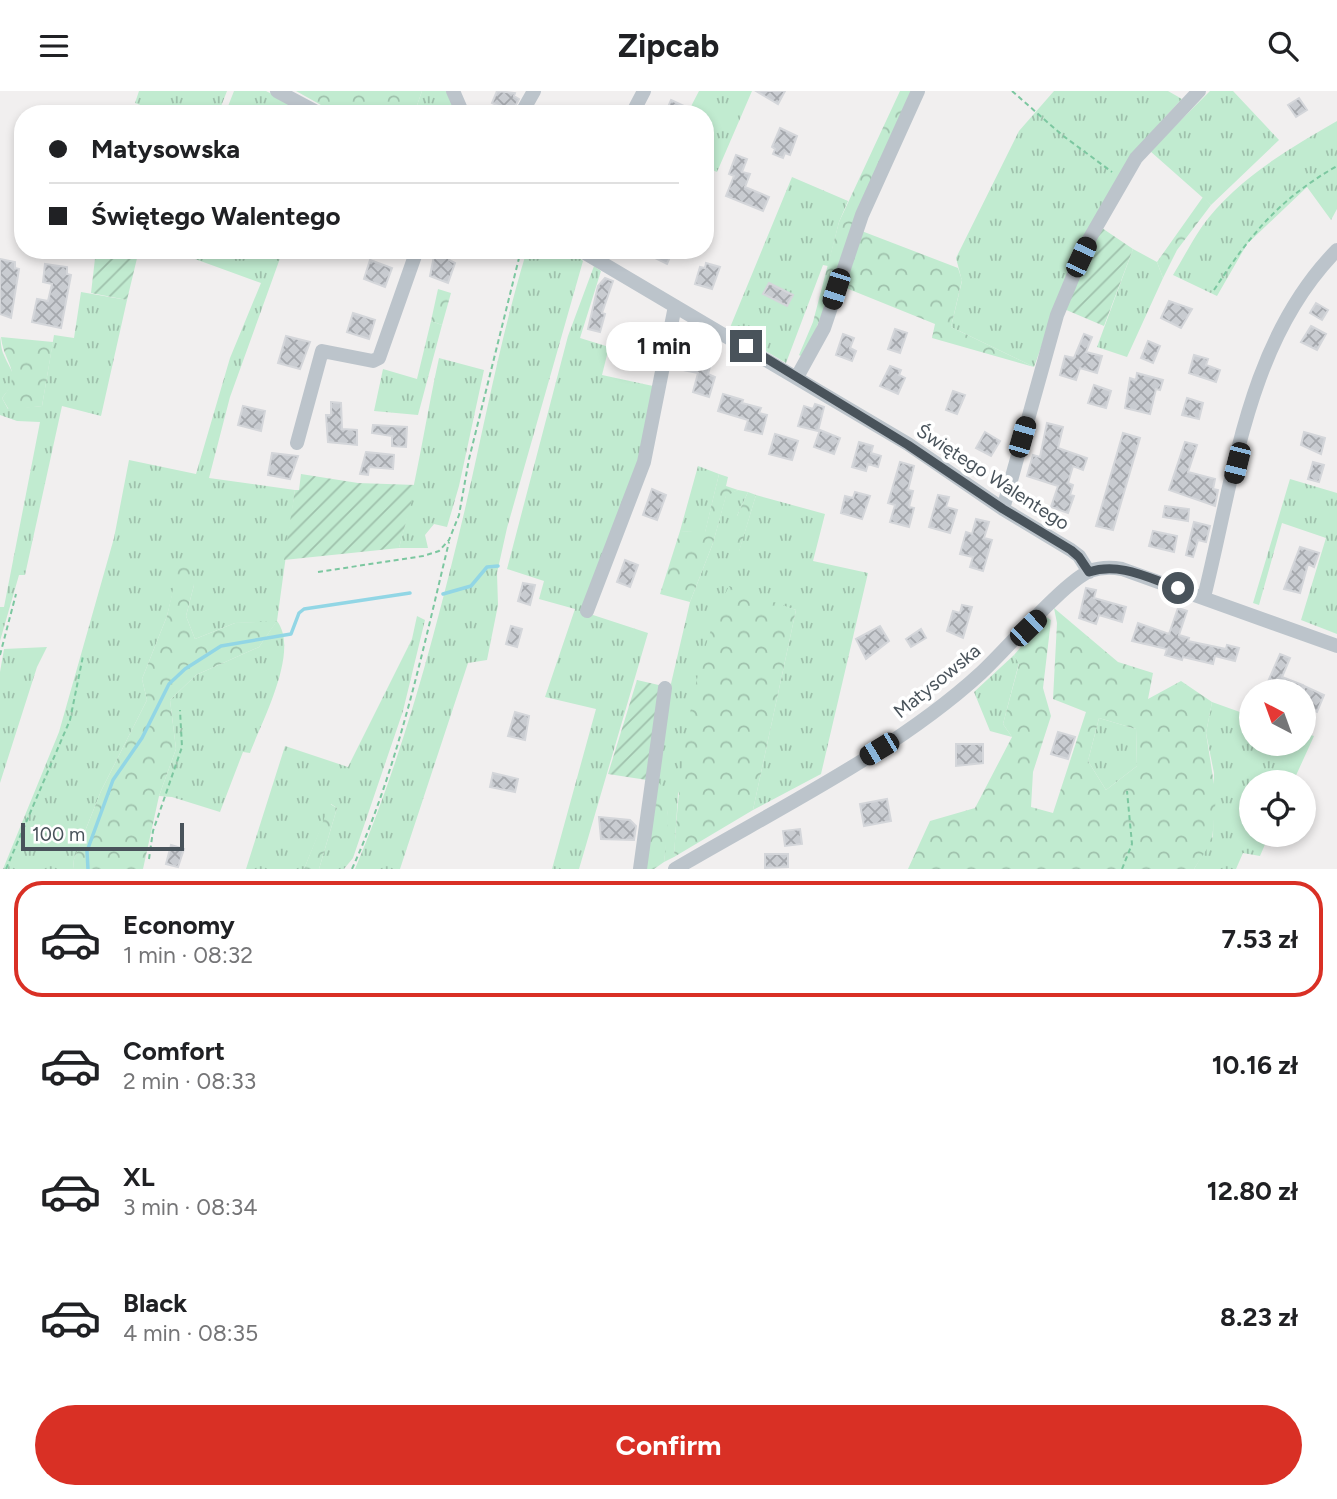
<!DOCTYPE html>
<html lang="en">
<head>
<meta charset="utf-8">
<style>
	body { margin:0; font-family:Figtree,sans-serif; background:#f6f6f6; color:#202124; height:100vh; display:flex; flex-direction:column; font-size:26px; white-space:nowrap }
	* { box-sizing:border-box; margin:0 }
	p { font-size:23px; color:#757577 }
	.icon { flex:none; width:38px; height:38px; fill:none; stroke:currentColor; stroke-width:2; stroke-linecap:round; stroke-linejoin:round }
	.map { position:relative; height:778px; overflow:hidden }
	.drawer { display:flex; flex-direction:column; background:#fff; flex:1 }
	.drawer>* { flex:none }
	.hud { position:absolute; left:14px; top:14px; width:700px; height:154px; border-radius:28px; box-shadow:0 4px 10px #0003; display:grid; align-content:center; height:154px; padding:0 35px; background:#fff }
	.needle { width:46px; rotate:319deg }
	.tools { position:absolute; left:1239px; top:588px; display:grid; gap:14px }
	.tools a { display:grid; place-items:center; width:77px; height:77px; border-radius:50%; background:#fff; box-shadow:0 4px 10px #0003; font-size:35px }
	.scale { position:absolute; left:21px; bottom:18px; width:163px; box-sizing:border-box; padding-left:7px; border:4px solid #49535b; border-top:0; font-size:19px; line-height:24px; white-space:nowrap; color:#49535b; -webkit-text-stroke:5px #fff; paint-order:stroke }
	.end { position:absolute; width:32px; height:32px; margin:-16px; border:9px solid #49535b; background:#fff; box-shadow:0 0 0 4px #fff }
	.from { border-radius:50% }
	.bubble { position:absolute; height:49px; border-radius:24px; background:#fff; box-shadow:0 4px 10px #0003; font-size:23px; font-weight:700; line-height:49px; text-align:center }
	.car { position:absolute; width:21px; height:42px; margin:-21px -10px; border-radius:9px; box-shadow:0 0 5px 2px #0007; background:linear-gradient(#222 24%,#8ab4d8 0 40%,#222 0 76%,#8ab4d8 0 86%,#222 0) }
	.hud b { display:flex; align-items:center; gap:24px; height:66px; font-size:26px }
	.hud b+b { border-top:2px solid #e0e0e0 }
	.hud i { width:18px; height:18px; background:#202124 }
	ul { padding:12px 0 0; list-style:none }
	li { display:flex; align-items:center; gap:21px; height:116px; margin:0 14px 10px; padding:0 21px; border:4px solid transparent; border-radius:28px }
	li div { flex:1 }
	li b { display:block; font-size:26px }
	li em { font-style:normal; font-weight:700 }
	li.selected { border-color:#d93025 }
	li>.icon { width:63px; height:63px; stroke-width:1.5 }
	.button { display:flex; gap:14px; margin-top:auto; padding:14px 35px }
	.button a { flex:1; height:80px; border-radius:42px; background:#d93025; color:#fff; font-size:28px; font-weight:700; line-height:80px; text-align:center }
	header { display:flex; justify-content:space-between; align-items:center; height:91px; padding:0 35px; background:#fff; font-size:32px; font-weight:700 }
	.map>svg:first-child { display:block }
	.grass { fill:url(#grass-tufts) }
	.forest { fill:url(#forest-crowns); fill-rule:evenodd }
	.garden { fill:url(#garden-furrows) }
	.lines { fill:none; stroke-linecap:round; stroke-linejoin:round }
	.stream { stroke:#92d6e5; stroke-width:3.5 }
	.building { fill:url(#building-cross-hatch); stroke:#d4d6da; stroke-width:2 }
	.path { stroke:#7cc7a0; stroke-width:2; stroke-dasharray:5 3.5; stroke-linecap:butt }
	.minor { stroke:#bcc4cb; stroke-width:14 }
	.route { stroke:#49535b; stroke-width:9 }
	.labels { text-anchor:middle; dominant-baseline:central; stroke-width:7; stroke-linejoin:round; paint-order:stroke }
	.street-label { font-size:19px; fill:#49535b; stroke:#fff }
</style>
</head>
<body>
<header><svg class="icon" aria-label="menu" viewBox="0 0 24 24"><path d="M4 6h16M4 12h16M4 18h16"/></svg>Zipcab<svg class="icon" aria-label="search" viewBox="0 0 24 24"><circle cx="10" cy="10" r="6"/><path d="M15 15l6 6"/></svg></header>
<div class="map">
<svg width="1337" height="778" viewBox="0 0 1337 778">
	<defs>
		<pattern id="grass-tufts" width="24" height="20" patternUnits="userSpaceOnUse" patternTransform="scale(1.75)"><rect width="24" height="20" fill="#c1ebd0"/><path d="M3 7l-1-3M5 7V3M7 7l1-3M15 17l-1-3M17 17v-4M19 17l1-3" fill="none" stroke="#9fc1ac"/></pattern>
		<pattern id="forest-crowns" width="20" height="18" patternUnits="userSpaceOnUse" patternTransform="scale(1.75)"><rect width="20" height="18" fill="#c1ebd0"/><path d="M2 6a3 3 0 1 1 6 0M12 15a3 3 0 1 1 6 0" fill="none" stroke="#9fc1ac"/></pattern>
		<pattern id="garden-furrows" width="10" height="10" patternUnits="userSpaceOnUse" patternTransform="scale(1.75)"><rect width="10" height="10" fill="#c1ebd0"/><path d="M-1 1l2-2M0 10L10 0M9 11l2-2" fill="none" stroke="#9fc1ac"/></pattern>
		<pattern id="building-cross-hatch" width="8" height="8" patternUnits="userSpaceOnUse" patternTransform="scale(1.75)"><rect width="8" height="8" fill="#c9ccd1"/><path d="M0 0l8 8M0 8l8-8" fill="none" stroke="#a5a8ad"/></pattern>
	</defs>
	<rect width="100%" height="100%" fill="#f1efef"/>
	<!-- grass -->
	<path class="grass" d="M139,0h88l-9,23h-54l-29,-11z
		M234,0h32l45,23h-86z
		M422,0h24l11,23h-43z
		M699,0h53l-35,81 -12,-5 3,-30 -3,-23h-18z
		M1054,0h114l14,8 -17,18 -109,189 -22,61 -83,-40 11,-46 -6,-23 63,-127z
		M1210,0h23l46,49 -68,65 -61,-54z
		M1337,30v88l-6,11 -24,-33 -60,57 -30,52 -44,-21c9,-15 18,-32 28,-47 33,-47 87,-79 136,-107z
		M792,86l56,24 -9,21 -11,44 -5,-1 -37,98 -57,-33z
		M1133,158l24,13 6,16 -36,79 -30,-10z
		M185,159h98l-53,147 -21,81 86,12 -18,131c23,30 -15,100 -27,132l-7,-1 -23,60 -48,-15 -13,-1 17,-47 -6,-49 26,-25 63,-28 17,-25 -41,1 -40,16 -9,-23 8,-31 -15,-18 -12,49 -25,63 5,21 -46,91 -27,68 -1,10h-70l56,-137 55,-194 15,-78 67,14 34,-116 31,-75 -77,-28z
		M527,159h44l12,11 -76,267 -10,45 1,32 -11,55 -19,3 -68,206h-45c49,-116 81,-238 110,-360 20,-87 36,-174 62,-259z
		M594,175l7,5 -21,67 29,9 -7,28 51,11 -15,78 -48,150 58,19 -69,236h-27l44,-160 -51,-12 30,-88 -36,-10 5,-18 -37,-12 61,-233z
		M81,201l46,8 -26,116 -39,-10 -37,169h-6l-19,66v-34h4l36,-185 -23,-1 -17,-6v-78c1,4 1,11 3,16 9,22 18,22 -1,45l6,11 34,-3 12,-71 20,3z
		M431,230l11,4 -24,90 -44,-4 9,-42 34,10z
		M439,267l45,12 -25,116 -12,41 -13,-3 -9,11 3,13h-29c17,-62 26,-126 40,-190z
		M698,375l21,8 -14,59 -25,-2z
		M1290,388l47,14v141l-36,-14 25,-82 -44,-15 -23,82 -6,-2z
		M738,399l10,2 -11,24 2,35 17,-56 69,19 -12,47 55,12 -47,201 -68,36 43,-200 -25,-8 -93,192 -4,63 -10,5 4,-49 -11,-32 13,-93 20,-86 23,-59 13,-48z
		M417,525l8,4 -22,91 -50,147 -9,11h-25l18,-61 -6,-4 -27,65h-58l39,-123 63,21 64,-128z
		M47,556l-10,20 -37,116v-111l4,-23z
		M1014,564l5,8 -16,61 9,13 -22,-6 -16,-39z
		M1212,611l39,14v28h53v-11l10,3 -21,46h-42v53h18l-9,21 -17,-3 -7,16h-42l19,-32 1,-64 -8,-40z
		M1099,627l37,11 1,37 -31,24 -18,-29z"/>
	<!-- forest -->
	<path class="forest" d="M296,0h126l-8,23h-77z
		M900,0h13l-109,267 -5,-3 14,-33 26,-100z
		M1203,106l8,8 -34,45 -14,28 -6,-16z
		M859,139l99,38 4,12 -11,47 83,40 -102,-29 3,-14 -94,-38z
		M438,198l13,4 -9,32 -11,-4z
		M1,246l52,5 -11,64 -33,4 -7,-12c22,-27 2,-33 -1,-61z
		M719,383l9,3 -2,9 12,4 -12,6 -13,47 -23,59 -30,-8 20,-63 25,1z
		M748,401l8,3 -17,57 -6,-9 4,-27z
		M178,476l13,1 3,17 -8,31 9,23 40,-16 42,-2 -18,26 -63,28 -26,25 6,49 -17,47 -16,73h-70l1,-10 27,-68 46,-91 -5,-21 25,-63z
		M729,495l67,24 -43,200 -79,47c5,-85 17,-195 55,-271z
		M1054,517l64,54 35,11 -5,26 33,-18 31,21 -6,31 10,64 -4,44 -18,28h-286l22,-48 45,-13 37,-71 -9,-13 16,-60 -5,-9 32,-38 5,3 -8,68 8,28 -18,56 -2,35 22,6 33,-101 -33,-13 4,-76zM1099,627l37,11 1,37 -31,24 -18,-29z
		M657,690c18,14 9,61 7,81l-10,7h-9z
		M330,713l7,4 -18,61h-15z"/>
	<!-- garden -->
	<path class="garden" d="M1099,135l34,23 -29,77 -40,-17z
		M96,159h43l-12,50 -36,-7z
		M301,383l57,9 58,2 -17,63 -115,12 11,-70h4z
		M637,589l26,6 -16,94 -39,-6z"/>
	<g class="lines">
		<!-- stream -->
		<path class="stream" d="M443,503l28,-8 16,-19 11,-1
			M88,778l-1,-18 26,-71 29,-42 27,-54 16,-15 36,-23 70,-12 8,-21 5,-4 106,-16"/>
	</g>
	<!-- building -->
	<path class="building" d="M497,0l18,2 -1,3 5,3 -7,13 -20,-9z
		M756,0h29l-7,13z
		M1299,7l8,12 -11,7 -8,-12z
		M671,9l13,6 -3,8h-16z
		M780,37l17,8 -7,19 -5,-2 -2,5 -10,-4 2,-5 -3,-2z
		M736,64l11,4 -5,13 8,2 -5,13 24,10 -6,14 -37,-15 8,-20 -5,-2z
		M639,159h34l-6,14z
		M435,160l16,4 -2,5 6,3 -7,20 -18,-7z
		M0,168l15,3v6l4,1 -8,49 -11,-4z
		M370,169l22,8 -7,19 -21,-8z
		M706,172l14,4 -8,22 -17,-5 5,-17 5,1z
		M45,173l22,3v7l4,1 -10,53 -29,-6 5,-23 11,2 4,-17 -9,-2z
		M605,187l8,3 -11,32 3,1 -5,18 -12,-3 10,-43z
		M769,192l24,12 -6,11 -24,-12z
		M1169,210l23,8 -11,19 -20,-10z
		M1316,212l12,7 -6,10 -12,-7z
		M353,222l22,7 -6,19 -22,-7z
		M1311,235l15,8 -9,16 -16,-8z
		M895,238l12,4 -7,20 -12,-4z
		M843,243l11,4 -4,10 6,3 -4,10 -16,-6z
		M1084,243l8,3 -6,15 16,4 -5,17 -17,-5 -4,12 -16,-5 5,-19 9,2z
		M286,245l24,6 -10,27 -22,-6z
		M645,245l10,6 -4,15 -18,-2 5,-17z
		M679,246l15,4 -2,5 22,7 -6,21 7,3 -6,20 -16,-5 5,-19 -15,-3 3,-13 -11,-3z
		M1148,250l12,5 -7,17 -12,-5z
		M1194,264l14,4 -2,6 14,5 -4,12 -27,-9z
		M890,275l11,4 -2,5 6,3 -7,16 -18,-8z
		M1137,282l26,7 -3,10 -4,-1 -6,25 -25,-6 5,-30 6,2z
		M1094,294l17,6 -5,17 -18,-5z
		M953,300l12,4 -8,19 -11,-4z
		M723,303l20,6 -1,3 19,5 -2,5 8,2 -5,19 -17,-4 3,-10 -30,-9z
		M1187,307l16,5 -4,16 -17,-4z
		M331,311l10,1 1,26 15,1v15l-29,-3 -2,-27h5z
		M815,313l9,3 -6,24 -20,-5 6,-20 9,3z
		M243,315l22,5 -4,20 -23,-6z
		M1047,332l16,4 -5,21 29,10 -4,12 -10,-4 -5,17 5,2 -3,10 4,1 -6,17 -17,-6 7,-21 -31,-10 6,-21 7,2z
		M373,334l34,2 -1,20 -14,-1v-10l-20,-3z
		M820,339l20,8 -6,16 -20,-7z
		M985,341l15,9 -9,15 -15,-8z
		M1304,341l21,6 -4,16 -20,-9z
		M1123,342l17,5 -27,92 -17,-4z
		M775,343l23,7 -6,19 -23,-6z
		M859,351l14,4 -2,7 10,3 -3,11 -10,-3 -2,7 -14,-4z
		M1185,351l12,3 -9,27 27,7 -2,10 5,1 -3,16 -46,-16z
		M366,361l28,3 -1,14 -24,-2 -1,8 -8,-1z
		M272,362l26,3 -8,23 -22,-4z
		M900,371l14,4 -6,24 5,1 -4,16 5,1 -5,19 -19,-5 5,-17 -7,-2z
		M1313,371l11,3 -5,17 -11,-3z
		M652,398l14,6 -9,25 -14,-5z
		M855,401l15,4 -8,23 -21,-6 4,-17 8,2z
		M938,404l11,2 -3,10 11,3 -7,23 -21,-6z
		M1165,415l24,3 -1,12 -25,-4z
		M976,428l13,3 -5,16 8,2 -9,31 -13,-4 3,-10 -13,-3 6,-22 6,2z
		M1194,431l16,4 -4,16 -8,-2 -5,17 -7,-2z
		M1153,440l24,5 -3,16 -25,-6z
		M1300,456l19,6 -5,14 -6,-3 -8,29 -16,-4z
		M625,469l13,5 -8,22 -13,-5z
		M523,492l12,2 -5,20 -12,-4z
		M1086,497l10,2 -2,8 32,9 -4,15 -23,-7 -3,9 -17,-6z
		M962,514l10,2 -9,31 -16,-7 6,-20 7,2z
		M1178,517l9,3 -8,24 10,3 -1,3 38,8 1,-4 12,3 -4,13 -20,-5 -2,8 -30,-7 -1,3 -17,-5 2,-6 -35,-8 6,-18 31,11z
		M511,535l11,3 -5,18 -11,-3z
		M880,535l9,15 -23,18 -10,-20z
		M921,538l5,9 -15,9 -5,-8z
		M1280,563l10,4 -8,19 21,8 -2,6h-14l-20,-7z
		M1304,595l20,9 -7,17 -13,-6z
		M515,621l14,4 -4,24 -17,-4z
		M1058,641l17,5 -7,22 -17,-5z
		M956,653h27v19l-27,3z
		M493,682l25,6 -3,13 -25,-5z
		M887,708l4,22 -27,5 -4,-22z
		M599,726l31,3 6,6 -2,14 -33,-1z
		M800,738l2,15 -17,2 -2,-15z
		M171,754l13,4 -6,18 -12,-3z
		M765,763h23v13l-23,1z"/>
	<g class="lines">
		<!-- path -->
		<path class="path" d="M1012,0l50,44 50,37
			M1214,199c36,-55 65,-91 123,-124
			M318,481l105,-16 16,-5 10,-11 10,-25 10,-56 52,-209
			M0,564l16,-61
			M149,768l4,-28 29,-84 -2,-37
			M6,778l64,-149 13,-64
			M352,778c47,-104 70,-216 97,-327
			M1122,778l10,-25 -5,-53"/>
		<!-- minor -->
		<path class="minor" d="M277,0l43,23
			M453,0l10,23
			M521,23l13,-23
			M632,23l12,-23
			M580,159l328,194 95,65 68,41 8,6 10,16
			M797,286l27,-49 38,-113 56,-124
			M297,352l25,-92 51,10 6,-3 38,-108
			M1003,418l54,-194 30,-72 49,-85 63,-67
			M1204,506c30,-119 43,-256 133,-347
			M587,520l57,-149 31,-156
			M640,778l25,-181
			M675,778c100,-59 221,-118 306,-196 24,-22 84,-92 109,-102 11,-4 21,-4 32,-2l215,77"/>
	</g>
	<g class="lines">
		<!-- route -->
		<path class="route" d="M746,255l162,99 95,64 68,41 8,7 10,15c31,-10 59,6 89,16"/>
	</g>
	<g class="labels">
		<!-- street labels -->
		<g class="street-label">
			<text transform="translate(993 386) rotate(33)">Świętego Walentego</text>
			<text transform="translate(937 590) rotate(-39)">Matysowska</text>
		</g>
	</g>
</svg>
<div class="tools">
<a><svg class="needle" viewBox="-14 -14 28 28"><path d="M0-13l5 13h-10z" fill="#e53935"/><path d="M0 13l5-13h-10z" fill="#757577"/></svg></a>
<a><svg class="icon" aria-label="locate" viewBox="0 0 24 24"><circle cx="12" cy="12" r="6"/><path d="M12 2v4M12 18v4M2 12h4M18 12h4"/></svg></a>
</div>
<div class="scale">100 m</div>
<i class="end from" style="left:1178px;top:497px"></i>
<i class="end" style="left:746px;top:255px"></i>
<div class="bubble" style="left:606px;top:231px;width:116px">1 min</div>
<i class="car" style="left:1081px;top:166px;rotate:25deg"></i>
<i class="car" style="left:836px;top:198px;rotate:198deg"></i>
<i class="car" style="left:1022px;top:346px;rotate:16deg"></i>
<i class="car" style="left:1237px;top:372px;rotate:194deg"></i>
<i class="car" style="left:1028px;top:537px;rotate:46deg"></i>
<i class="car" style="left:879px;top:658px;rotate:239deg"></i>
<div class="hud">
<b><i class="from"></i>Matysowska</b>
<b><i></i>Świętego Walentego</b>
</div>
</div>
<section class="drawer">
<ul>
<li class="selected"><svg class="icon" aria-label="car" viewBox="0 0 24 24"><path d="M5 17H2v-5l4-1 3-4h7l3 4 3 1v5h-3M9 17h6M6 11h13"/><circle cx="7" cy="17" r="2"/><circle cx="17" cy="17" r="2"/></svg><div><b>Economy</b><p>1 min · 08:32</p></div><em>7.53 zł</em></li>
<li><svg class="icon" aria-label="car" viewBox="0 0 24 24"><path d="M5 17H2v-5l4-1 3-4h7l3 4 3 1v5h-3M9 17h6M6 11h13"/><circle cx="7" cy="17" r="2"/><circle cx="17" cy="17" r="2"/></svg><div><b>Comfort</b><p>2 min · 08:33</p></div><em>10.16 zł</em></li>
<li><svg class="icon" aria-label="car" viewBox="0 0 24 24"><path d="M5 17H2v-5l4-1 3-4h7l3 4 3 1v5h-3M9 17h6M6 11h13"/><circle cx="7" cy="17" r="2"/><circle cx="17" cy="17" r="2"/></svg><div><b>XL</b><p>3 min · 08:34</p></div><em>12.80 zł</em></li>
<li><svg class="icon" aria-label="car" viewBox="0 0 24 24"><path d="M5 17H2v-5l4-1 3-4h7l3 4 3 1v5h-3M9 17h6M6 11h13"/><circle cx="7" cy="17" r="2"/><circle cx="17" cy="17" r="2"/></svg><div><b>Black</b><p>4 min · 08:35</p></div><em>8.23 zł</em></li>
</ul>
<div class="button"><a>Confirm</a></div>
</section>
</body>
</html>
